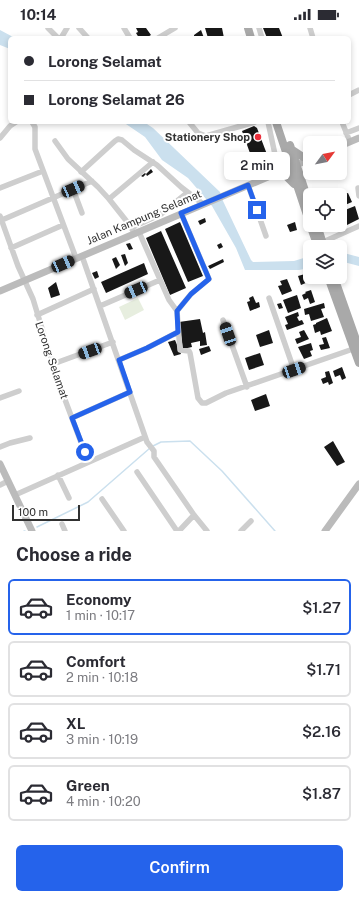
<!DOCTYPE html>
<html lang="en">
<head>
<meta charset="utf-8">
<style>
	body { margin:0; font-family:"Public Sans",sans-serif; background:#f2f2f3; color:#2b2b33; height:100vh; display:flex; flex-direction:column; font-size:15px; white-space:nowrap }
	* { box-sizing:border-box; margin:0 }
	p { font-size:13px; color:#7c7c81 }
	.icon { flex:none; width:22px; height:22px; fill:none; stroke:currentColor; stroke-width:2; stroke-linecap:round; stroke-linejoin:round }
	.map { position:relative; height:503px; overflow:hidden }
	.side { display:flex; flex-direction:column; background:#fff; flex:1 }
	.side>* { flex:none }
	.banner { position:absolute; left:8px; top:8px; width:343px; height:88px; border-radius:6px; box-shadow:0 2px 6px #0003; display:grid; align-content:center; height:88px; padding:0 16px; background:#fff }
	.needle { width:26px; rotate:58deg }
	.controls { position:absolute; left:303px; top:108px; display:grid; gap:8px }
	.controls a { display:grid; place-items:center; width:44px; height:44px; border-radius:6px; background:#fff; box-shadow:0 2px 6px #0003; font-size:20px }
	.scale { position:absolute; left:12px; bottom:10px; width:68px; box-sizing:border-box; padding-left:4px; border:2px solid #313131; border-top:0; font-size:11px; line-height:14px; white-space:nowrap; color:#313131; -webkit-text-stroke:3px #fff; paint-order:stroke }
	.end { position:absolute; width:18px; height:18px; margin:-9px; border:5px solid #2563eb; background:#fff; box-shadow:0 0 0 2px #fff }
	.from { border-radius:50% }
	.bubble { position:absolute; height:28px; border-radius:6px; background:#fff; box-shadow:0 2px 6px #0003; font-size:13px; font-weight:600; line-height:28px; text-align:center }
	.car { position:absolute; width:12px; height:24px; margin:-12px -6px; border-radius:5px; box-shadow:0 0 3px 1px #0007; background:linear-gradient(#222 24%,#8ab4d8 0 40%,#222 0 76%,#8ab4d8 0 86%,#222 0) }
	.banner b { display:flex; align-items:center; gap:14px; height:38px; font-size:15px }
	.banner b+b { border-top:1px solid #e1e1e2 }
	.banner i { width:10px; height:10px; background:#2b2b33 }
	ul { padding:0; list-style:none }
	li { display:flex; align-items:center; gap:12px; height:56px; margin:0 8px 6px; padding:0 8px; border:2px solid #e1e1e2; border-radius:6px }
	li div { flex:1 }
	li b { display:block; font-size:15px }
	li em { font-style:normal; font-weight:600 }
	li.on { border-color:#2563eb }
	li>.icon { width:36px; height:36px; stroke-width:1.5 }
	h2 { padding:0 16px; font-size:18px; line-height:48px }
	.primary-button { display:flex; gap:8px; margin-top:auto; padding:8px 16px }
	.primary-button a { flex:1; height:46px; border-radius:6px; background:#2563eb; color:#fff; font-size:16px; font-weight:600; line-height:46px; text-align:center }
	.status { display:flex; justify-content:space-between; align-items:center; height:28px; padding:0 20px; background:#fff; direction:ltr }
	.status svg { height:11px; fill:currentColor }
	.map>svg:first-child { display:block }
	.green { fill:#e7eedf }
	.water { fill:#cbe0ee }
	.lines { fill:none; stroke-linecap:round; stroke-linejoin:round }
	.stream { stroke:#cbe0ee; stroke-width:1.5 }
	.building { fill:#181818 }
	.street { stroke:#cecece; stroke-width:5.5 }
	.secondary { stroke:#bbb; stroke-width:7 }
	.primary { stroke:#a9a9a9; stroke-width:8 }
	.route { stroke:#2563eb; stroke-width:5 }
	.poi-dot { fill:#eb2f3c; stroke:#fff; stroke-width:1.5 }
	.labels { text-anchor:middle; dominant-baseline:central; stroke-width:4; stroke-linejoin:round; paint-order:stroke }
	.poi-label { font-size:11px; font-weight:bold; fill:#313131; stroke:#fff; text-anchor:end }
	.street-label { font-size:11px; fill:#313131; stroke:#fff }
</style>
</head>
<body>
<div class="status"><b>10:14</b><svg viewBox="0 0 49 12"><path d="M0 12V9h3v3zM5 12V6h3v6zM10 12V3h3v9zM15 12V0h3v12zM26 1h20v11H26zM47 4h2v5h-2z"/></svg></div>
<div class="map">
<svg width="359" height="503" viewBox="0 0 359 503">
	<rect width="100%" height="100%" fill="#fff"/>
	<!-- green -->
	<path class="green" d="M138,270l6,12 -19,10 -6,-13z"/>
	<!-- water -->
	<path class="water" d="M0,2l15,8h-5v11l-10,-4z
		M123,94h21l9,6 67,64 3,9 28,59 2,2 41,-1 16,-5v12l-11,2h-54l-9,-22 -24,-42 -24,-28 -26,-18 -17,-23z
		M340,224l19,5v9l-19,-5z"/>
	<g class="lines">
		<!-- stream -->
		<path class="stream" d="M153,418l8,-4 29,-1 32,30 53,60
			M37,499l51,-25 62,-54
			M24,503h1"/>
	</g>
	<!-- building -->
	<path class="building" d="M136,0h10l5,7 -5,3 -3,-1 -4,1 -3,-5 2,-1z
		M205,0h17l2,10h-16z
		M263,0h16l4,10h-16z
		M201,2l3,8h-10v-3z
		M254,98l3,2 11,29 -2,4 -11,6 -13,-36z
		M151,141l2,3 -6,4 -1,-2 -3,3 -2,-1 4,-3 1,1z
		M348,165l4,9 -7,3 -4,-2 -1,-8z
		M355,178l4,13 -12,6 -7,-13z
		M205,190l1,4 -6,3 -2,-4z
		M340,190l4,7 -11,4 -1,-4h8z
		M180,194l23,54 -15,6 -23,-53z
		M295,194l2,8 -7,2 -3,-7z
		M161,203l25,57 -16,7 -24,-57z
		M109,204l2,4 -5,2 -1,-5z
		M130,215l3,6 -4,1 -3,-6z
		M221,215l2,4 -4,2 -2,-4z
		M125,226l3,9 -3,3 -4,-11z
		M116,229l4,8 -4,4 -4,-10z
		M223,231l1,3 -14,7 -2,-3z
		M144,235l4,11 -42,19 -5,-11z
		M97,243l2,6 -4,2 -3,-6z
		M305,246l3,8 -7,3 -3,-9z
		M287,251l5,12 -10,4 -4,-9 4,-1 -2,-4z
		M56,254l4,13 -9,3 -3,-10z
		M311,262l4,12 -5,2 -2,-6 -4,2 -2,-5 4,-2 -1,-1z
		M297,267l4,13 -13,5 -5,-13z
		M253,268l3,7 3,-1 1,5 -10,4 -3,-9 3,-1 -1,-3z
		M281,275l2,5 -4,1 -2,-5z
		M324,275l1,5 -4,1 3,8 -13,4 -2,-7 -4,1 -1,-6z
		M298,284l1,4 -2,1 2,4 3,-1 2,4 -17,6 -2,-5 3,-1 -3,-7z
		M327,290l5,13 -11,4 -1,-4 -5,2 -2,-8 3,-1v-1z
		M200,291l3,14 2,-1 2,13 -7,1v-5l-9,2 1,4 -9,2 -4,-27z
		M269,302l4,13 -13,4 -4,-12z
		M304,302l5,9 -12,5 -2,-5 6,-2 -2,-5z
		M326,309l4,11 -9,2 -2,-5 5,-1 -2,-6z
		M175,312l6,14 -7,2 -6,-14z
		M311,315l2,7 -3,1 2,5 -8,3 -6,-12z
		M209,318l2,5 -10,4 -2,-6z
		M260,325l4,12 -15,5 -4,-12z
		M342,339l4,11 -4,2 -2,-5 -5,2 -2,-6z
		M329,343l4,12 -4,2 -1,-3 -5,2 -2,-5 5,-2 -1,-5z
		M266,366l4,12 -15,5 -4,-11z
		M333,413l12,21 -8,4 -13,-19z"/>
	<g class="lines">
		<!-- street -->
		<path class="street" d="M48,0l10,10
			M79,0l9,10
			M124,0l6,10
			M259,0l3,10
			M310,0l3,10
			M61,10l6,-10
			M158,10l17,-10
			M349,67l10,-5
			M32,94l3,5v22l41,109
			M189,94l9,11 8,3 49,-14
			M342,94l8,20
			M346,105l13,-5
			M0,110l10,-12 6,-4
			M55,113l13,18 30,28 11,12 19,24 7,11
			M81,144l34,-31 3,-2 4,1 12,10 23,15 24,22 22,17
			M260,152l-2,-7 16,-9 2,-5 -8,-37
			M248,157l18,51
			M0,160l43,-17
			M358,160l1,8
			M73,161l9,24
			M109,171l44,-37
			M0,188l18,50 15,33 25,82 30,80
			M2,192l90,-39
			M131,200l30,-14 26,-21
			M139,204l30,68 8,11 3,39 9,1 1,2 8,45 4,5h4l20,-10 127,-44
			M323,214l36,-16
			M11,220l52,-23
			M82,228l65,186 7,9v6l40,58 13,16
			M269,270l25,72
			M100,278l60,-26
			M177,283l14,-17 18,-15 -28,-66
			M37,287l57,-26
			M223,292l24,67
			M119,332l28,-12 31,-16
			M53,336l60,-22
			M0,370l19,-7
			M72,390l58,-26
			M0,419l10,-4 20,-5
			M137,444l40,59
			M58,447l11,23
			M0,457l8,-4
			M15,467l130,-58
			M102,471l22,32
			M62,496l3,7
			M179,503l15,-16
			M241,503l10,-10"/>
		<!-- secondary -->
		<path class="secondary" d="M340,118l19,-8
			M0,263l310,-132
			M0,436l32,67
			M325,503l34,-47"/>
		<!-- primary -->
		<path class="primary" d="M248,0l3,10
			M276,94l34,102
			M290,117l20,61
			M291,121l12,8 7,1
			M286,124l-3,11 -7,10 9,2 9,9
			M310,197l8,22
			M317,197l7,22
			M328,249l31,86
			M334,249l25,71"/>
	</g>
	<g class="lines">
		<!-- route -->
		<path class="route" d="M85,424l-13,-34 58,-26 -11,-32 28,-12 31,-16 -1,-21 14,-17 18,-15 -28,-66 67,-28 9,25"/>
	</g>
	<!-- markers -->
	<circle class="poi-dot" cx="258" cy="109" r="4"/>
	<g class="labels">
		<!-- poi labels -->
		<g class="poi-label">
			<text x="250" y="109">Stationery Shop</text>
		</g>
		<!-- street labels -->
		<g class="street-label">
			<text transform="translate(144 189) rotate(-23)">Jalan Kampung Selamat</text>
			<text transform="translate(52 332) rotate(71)">Lorong Selamat</text>
		</g>
	</g>
</svg>
<div class="controls">
<a><svg class="needle" viewBox="-14 -14 28 28"><path d="M0-13l5 13h-10z" fill="#e53935"/><path d="M0 13l5-13h-10z" fill="#7c7c81"/></svg></a>
<a><svg class="icon" aria-label="locate" viewBox="0 0 24 24"><circle cx="12" cy="12" r="6"/><path d="M12 2v4M12 18v4M2 12h4M18 12h4"/></svg></a>
<a><svg class="icon" aria-label="layers" viewBox="0 0 24 24"><path d="M12 4l9 5-9 5-9-5zM3 14l9 5 9-5"/></svg></a>
</div>
<div class="scale">100 m</div>
<i class="end from" style="left:85px;top:424px"></i>
<i class="end" style="left:257px;top:182px"></i>
<div class="bubble" style="left:224px;top:124px;width:66px">2 min</div>
<i class="car" style="left:73px;top:161px;rotate:67deg"></i>
<i class="car" style="left:63px;top:236px;rotate:67deg"></i>
<i class="car" style="left:136px;top:262px;rotate:247deg"></i>
<i class="car" style="left:228px;top:306px;rotate:341deg"></i>
<i class="car" style="left:90px;top:323px;rotate:250deg"></i>
<i class="car" style="left:294px;top:342px;rotate:71deg"></i>
<div class="banner">
<b><i class="from"></i>Lorong Selamat</b>
<b><i></i>Lorong Selamat 26</b>
</div>
</div>
<section class="side">
<h2>Choose a ride</h2>
<ul>
<li class="on"><svg class="icon" aria-label="car" viewBox="0 0 24 24"><path d="M5 17H2v-5l4-1 3-4h7l3 4 3 1v5h-3M9 17h6M6 11h13"/><circle cx="7" cy="17" r="2"/><circle cx="17" cy="17" r="2"/></svg><div><b>Economy</b><p>1 min · 10:17</p></div><em>$1.27</em></li>
<li><svg class="icon" aria-label="car" viewBox="0 0 24 24"><path d="M5 17H2v-5l4-1 3-4h7l3 4 3 1v5h-3M9 17h6M6 11h13"/><circle cx="7" cy="17" r="2"/><circle cx="17" cy="17" r="2"/></svg><div><b>Comfort</b><p>2 min · 10:18</p></div><em>$1.71</em></li>
<li><svg class="icon" aria-label="car" viewBox="0 0 24 24"><path d="M5 17H2v-5l4-1 3-4h7l3 4 3 1v5h-3M9 17h6M6 11h13"/><circle cx="7" cy="17" r="2"/><circle cx="17" cy="17" r="2"/></svg><div><b>XL</b><p>3 min · 10:19</p></div><em>$2.16</em></li>
<li><svg class="icon" aria-label="car" viewBox="0 0 24 24"><path d="M5 17H2v-5l4-1 3-4h7l3 4 3 1v5h-3M9 17h6M6 11h13"/><circle cx="7" cy="17" r="2"/><circle cx="17" cy="17" r="2"/></svg><div><b>Green</b><p>4 min · 10:20</p></div><em>$1.87</em></li>
</ul>
<div class="primary-button"><a>Confirm</a></div>
</section>
</body>
</html>
